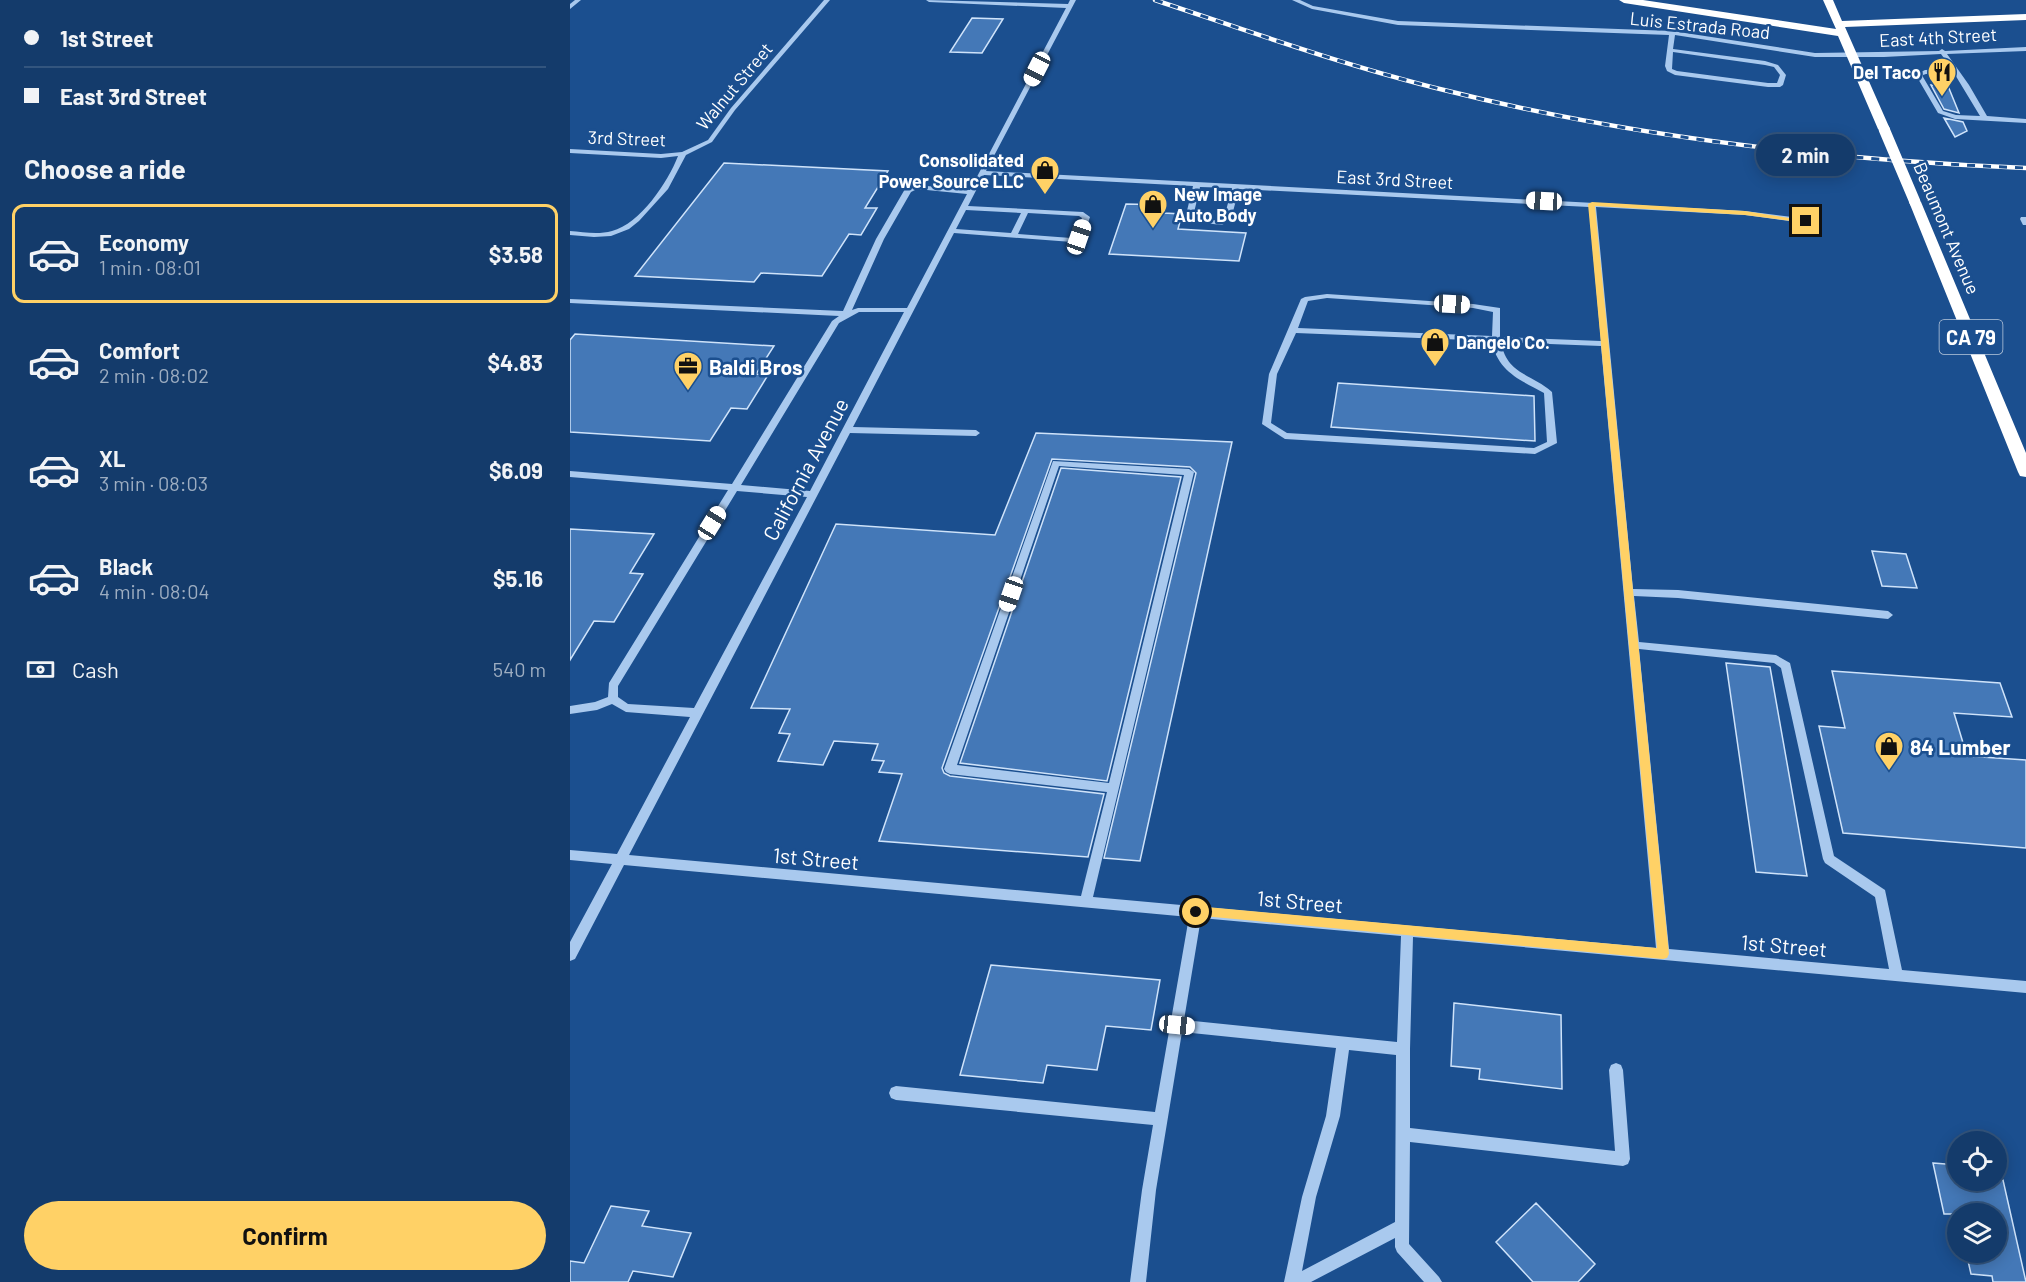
<!DOCTYPE html>
<html lang="en">
<head>
<meta charset="utf-8">
<style>
	body { margin:0; font-family:Barlow,sans-serif; background:#1d4271; color:#f1f3f6; height:100vh; display:flex; flex-direction:column; font-size:22px; white-space:nowrap }
	* { box-sizing:border-box; margin:0 }
	p { font-size:20px; color:#9dadc1 }
	.icon { flex:none; width:33px; height:33px; fill:none; stroke:currentColor; stroke-width:2; stroke-linecap:round; stroke-linejoin:round }
	.map { position:relative; flex:1; overflow:hidden }
	.drawer { display:flex; flex-direction:column; background:#143b6b; width:570px }
	.drawer>* { flex:none }
	.banner { display:grid; align-content:center; height:132px; padding:0 24px; background:#143b6b }
	.tools { position:absolute; left:1377px; top:1131px; display:grid; gap:12px }
	.tools a { display:grid; place-items:center; width:60px; height:60px; border-radius:50%; background:#143b6b; box-shadow:0 3px 15px #0003,0 0 0 2px #33557e; font-size:30px }
	.end { position:absolute; width:27px; height:27px; margin:-14px; border:8px solid #ffd166; background:#111; box-shadow:0 0 0 3px #111 }
	.from { border-radius:50% }
	.bubble { position:absolute; height:42px; border-radius:21px; background:#143b6b; box-shadow:0 3px 15px #0003,0 0 0 2px #33557e; font-size:20px; font-weight:700; line-height:42px; text-align:center }
	.car { position:absolute; width:18px; height:36px; margin:-18px -9px; border-radius:8px; box-shadow:0 0 4px 2px #0007; background:linear-gradient(#fff 24%,#345 0 40%,#fff 0 76%,#345 0 86%,#fff 0) }
	.banner b { display:flex; align-items:center; gap:21px; height:57px; font-size:22px }
	.banner b+b { border-top:2px solid #33557e }
	.banner i { width:15px; height:15px; background:#f1f3f6 }
	ul { padding:0; list-style:none }
	li { display:flex; align-items:center; gap:18px; height:99px; margin:0 12px 9px; padding:0 12px; border:3px solid transparent; border-radius:12px }
	li div { flex:1 }
	li b { display:block; font-size:22px }
	li em { font-style:normal; font-weight:700 }
	li.current { border-color:#ffd166 }
	li>.icon { width:54px; height:54px; stroke-width:1.5 }
	h2 { padding:0 24px; font-size:27px; line-height:72px }
	.pay { display:flex; align-items:center; gap:15px; height:66px; padding:0 24px; font-size:22px }
	.pay p { margin-inline-start:auto }
	.primary-button { display:flex; gap:12px; margin-top:auto; padding:12px 24px }
	.primary-button a { flex:1; height:69px; border-radius:36px; background:#ffd166; color:#111; font-size:24px; font-weight:700; line-height:69px; text-align:center }
	main { display:flex; flex:1; min-height:0 }
	.map>svg:first-child { display:block }
	.building { fill:#4478b7; stroke:#cfe3fa; stroke-width:1.5 }
	.lines { fill:none; stroke-linecap:round; stroke-linejoin:round }
	.minor { fill:#a9c9ee; fill-rule:evenodd }
	.highway { fill:#fff; fill-rule:evenodd }
	.rail-casing { stroke:#fff; stroke-width:4.5 }
	.rail { stroke:#1b4f8f; stroke-width:3; stroke-dasharray:8; stroke-linecap:butt }
	.highway-bridge { stroke:#fff; stroke-width:11 }
	.route { fill:#ffd166 }
	.labels { text-anchor:middle; dominant-baseline:central; stroke-width:5; stroke-linejoin:round; paint-order:stroke }
	.far-street-label { font-size:18px; fill:#fff; stroke:#1b4f8f }
	.far-poi-label { font-size:18px; font-weight:bold; fill:#fff; stroke:#1b4f8f; text-anchor:end }
	.shield { fill:#1b4f8f; stroke:#bbcadd; stroke-width:1.5 }
	.shield-label { font-size:20px; font-weight:bold; fill:#fff }
	.poi-label { font-size:21px; font-weight:bold; fill:#fff; stroke:#1b4f8f; text-anchor:start }
	.street-label { font-size:21px; fill:#fff; stroke:#1b4f8f }
</style>
</head>
<body>
<main>
<section class="drawer">
<div class="banner">
<b><i class="from"></i>1st Street</b>
<b><i></i>East 3rd Street</b>
</div>
<h2>Choose a ride</h2>
<ul>
<li class="current"><svg class="icon" aria-label="car" viewBox="0 0 24 24"><path d="M5 17H2v-5l4-1 3-4h7l3 4 3 1v5h-3M9 17h6M6 11h13"/><circle cx="7" cy="17" r="2"/><circle cx="17" cy="17" r="2"/></svg><div><b>Economy</b><p>1 min · 08:01</p></div><em>$3.58</em></li>
<li><svg class="icon" aria-label="car" viewBox="0 0 24 24"><path d="M5 17H2v-5l4-1 3-4h7l3 4 3 1v5h-3M9 17h6M6 11h13"/><circle cx="7" cy="17" r="2"/><circle cx="17" cy="17" r="2"/></svg><div><b>Comfort</b><p>2 min · 08:02</p></div><em>$4.83</em></li>
<li><svg class="icon" aria-label="car" viewBox="0 0 24 24"><path d="M5 17H2v-5l4-1 3-4h7l3 4 3 1v5h-3M9 17h6M6 11h13"/><circle cx="7" cy="17" r="2"/><circle cx="17" cy="17" r="2"/></svg><div><b>XL</b><p>3 min · 08:03</p></div><em>$6.09</em></li>
<li><svg class="icon" aria-label="car" viewBox="0 0 24 24"><path d="M5 17H2v-5l4-1 3-4h7l3 4 3 1v5h-3M9 17h6M6 11h13"/><circle cx="7" cy="17" r="2"/><circle cx="17" cy="17" r="2"/></svg><div><b>Black</b><p>4 min · 08:04</p></div><em>$5.16</em></li>
</ul>
<div class="pay"><svg class="icon" aria-label="cash" viewBox="0 0 24 24"><path d="M3 7h18v10H3z"/><circle cx="12" cy="12" r="2"/></svg>Cash<p>540 m</p></div>
<div class="primary-button"><a>Confirm</a></div>
</section>
<div class="map">
<svg width="1456" height="1282" viewBox="0 0 1456 1282">
	<rect width="100%" height="100%" fill="#1b4f8f"/>
	<!-- building -->
	<path class="building" d="M402,18l31,1 -21,34 -32,-1z
		M1361,85l17,1 11,27 -15,-4z
		M1374,118l19,4 4,9 -12,6z
		M154,163l164,8 -23,37h12l-16,27 -12,-1 -27,42 -61,-3 -7,9 -119,-6z
		M556,204l40,1 -2,8 18,1 -4,15 68,4 -7,28 -130,-7z
		M5,334l199,12 -18,28 12,1 -21,34 -16,-1 -21,33 -140,-9v-92z
		M768,383l196,13 1,45 -204,-14z
		M466,433l196,9 -92,419 -36,-3 92,-385 -6,-6 -138,-8 -110,309 2,5 6,3 154,18 -16,63 -209,-16 23,-67 -23,-2 5,-11 -12,-1 6,-16 -44,-3 -11,24 -45,-4 12,-27 -11,-1 11,-24 -39,-1 85,-184 159,11z
		M491,468l120,9 -74,304 -147,-18z
		M0,529l84,5 -24,39 13,1 -29,48 -20,-1 -24,39z
		M1302,551l34,3 11,34 -35,-2z
		M1156,663l44,4 37,209 -51,-4z
		M1262,671l168,12 12,34 -58,-4 13,43 59,4v88l-183,-15 -24,-107 26,2z
		M421,965l169,15 -9,50 -45,-4 -9,44 -50,-5 -4,18 -83,-8z
		M884,1003l107,12 1,74 -83,-10 1,-10 -29,-3z
		M1363,1163l25,2v15h45l23,102h-33l-1,-6 -21,-2 -5,-22h30v-38h-52z
		M966,1203l59,61 -17,18h-45l-37,-40z
		M41,1206l38,5 -7,15 49,7 -18,44 -40,-6 -5,11h-58v-21l14,2z"/>
	<g class="lines">
		<!-- minor -->
		<path class="minor" d="M5,0h6l-11,9v-5z
			M254,0h6l-95,110 -23,32 -26,13 -18,34 -29,32 -10,8 -18,7 -17,1 -24,-2v-4c13,1 28,4 42,0 28,-7 56,-49 66,-75l-17,2 -91,-5v-4l91,5 21,-2 26,-12 23,-32z
			M356,0l142,4 2,-4h6l-90,171 759,40 63,8v4h-3l-60,-8 -149,-8 37,382 45,1 210,21 5,4 -5,4 -210,-21 -44,-2 5,46 137,13 14,8 44,193 51,34 17,80 124,11v12l-613,-56 -3,112v79l205,23 -6,-81 2,-5 5,-2 5,2 2,5 7,89 -2,5 -5,2 -213,-24 -1,102 30,33 3,5h-18l-27,-30 -2,-5v-9l-84,44h-27l18,-85 24,-81 10,-68 -154,-16 -26,158 -10,92h-16l12,-92 11,-65 -257,-25 -5,-2 -2,-5 2,-5 5,-2 259,26 34,-195 -565,-52 -49,94 -5,2v-19l42,-78 -42,-4v-10l47,4 73,-137 -64,-5 -14,-8 -15,6 -27,4v-8l25,-4 13,-5 1,-14 119,-193 -158,-13v-6l162,13 100,-163 7,-5 -269,-13v-4l273,12 33,-72 29,-50 11,-4 54,5 96,-182 -137,-6zM414,175l209,11 -8,33 1,2 36,4 9,-6 8,-30 350,18 12,134 -101,-4v-29l-27,-4 -146,-10 -22,3 -4,2 -32,75 -7,50 23,15 250,15 22,-11 -5,-51c-21,-19 -45,-17 -51,-50l100,4 55,602 -563,-51 101,-425 -5,-3 -136,-8 -109,308 2,3 4,2 157,18 -26,104 -452,-41 221,-422 126,3 4,-3 -4,-3 -123,-3 101,-194 118,9 11,-5 7,-20 -7,-5 -115,-6zM630,187l32,1 -8,30 -4,3 -27,-4zM347,189l50,5 -60,114h-49l-6,2 32,-71 27,-47zM396,210l55,3 -10,20 -55,-4zM458,213l51,3 3,2 -6,18 -5,2 -53,-4zM757,298l146,10 20,4 -1,24 -194,-8 10,-27zM289,312h45l-94,179 -69,-6 98,-162zM726,333l196,8c5,30 28,39 52,52l3,49 -13,6 -247,-15 -16,-10 6,-49zM489,466l125,9 -75,308 -152,-18zM167,491l70,6 -113,211 -66,-4 -10,-7v-11zM1069,649l135,14 7,5 42,191 2,4 50,34 14,72 -220,-20zM631,918l200,18 -4,106 -213,-22zM779,1050l47,5 -1,167 -93,49 14,-74 24,-81z
			M722,0h8l13,6 85,15 274,10 143,22 124,-2 3,-2 3,2 81,-4v4l-79,3 22,31 18,31 39,3v4l-71,-4 -17,-6 -21,-36v-3l8,-4 27,-1 -11,-15 -57,3h-69l-140,-22 -2,14 92,12 13,4 8,10 -3,10 -3,2h-12l-93,-12 -8,-4 -2,-5 4,-31 -271,-10 -86,-16zM1103,52l92,13 9,2 6,8 -3,8h-9l-91,-12 -5,-2zM1384,73l26,43 -24,-1 -13,-4 -20,-34v-2l3,-1z
			M1451,217h5v8h-3l-3,-6z"/>
		<!-- highway -->
		<path class="highway" d="M1049,0h24l193,29 -13,-29h10l9,21 184,-7v6l-181,7 45,102 -6,3 -6,-3 -40,-93 -214,-33z
			M1345,198l6,4 105,251v24l-6,-1 -2,-4 -109,-270z"/>
		<!-- rail casing -->
		<g class="rail-casing">
			<path id="rail" d="M585,0c96,32 191,66 289,90 191,48 386,70 582,78"/>
		</g>
		<!-- rail -->
		<use href="#rail" class="rail"/>
		<!-- highway-bridge -->
		<path class="highway-bridge" d="M1314,129l31,73"/>
	</g>
	<!-- route -->
	<path class="route" d="M1022,202l153,9 64,10 -3,2 -61,-8 -150,-9 74,748 -2,4 -4,1 -471,-44 -2,-3 6,-6 461,42 -69,-744z"/>
	<!-- icons -->
	<defs>
		<g id="restaurant-pin" transform="scale(1.5)"><path d="M0 17L-7.5 6A9.5 9.5 0 1 1 7.5 6Z" fill="#ffd166" stroke="#1b4f8f"/><path d="M-5-6h1v4h1v-4h1v4h1v-4h1v5L-1.5 .5V6h-2V.5L-5-1ZM5-6V6H3V1.5H1.5Q1.5-4 5-6Z" fill="#111"/></g>
		<g id="shop-pin" transform="scale(1.5)"><path d="M0 17L-7.5 6A9.5 9.5 0 1 1 7.5 6Z" fill="#ffd166" stroke="#1b4f8f"/><path d="M-5-2.5h2.3a2.7 3.5 0 0 1 5.4 0H5L5.5 6h-11ZM-1.5-2.5h3a1.5 2.3 0 0 0-3 0Z" fill="#111"/></g>
		<g id="office-pin" transform="scale(1.5)"><path d="M0 17L-7.5 6A9.5 9.5 0 1 1 7.5 6Z" fill="#ffd166" stroke="#1b4f8f"/><path d="M-6-3h4V-5.5h4V-3h4V5H-6ZM-1-4.5V-3h2v-1.5ZM-6 0V1H6V0Z" fill="#111"/></g>
	</defs>
	<g fill-rule="evenodd">
		<use href="#restaurant-pin" x="1372" y="72"/>
		<use href="#shop-pin" x="475" y="170"/>
		<use href="#shop-pin" x="583" y="204"/>
		<use href="#shop-pin" x="865" y="342"/>
		<use href="#office-pin" x="118" y="366"/>
		<use href="#shop-pin" x="1319" y="746"/>
	</g>
	<g class="labels">
		<!-- far-street labels -->
		<g class="far-street-label">
			<text transform="translate(1130 25) rotate(6)">Luis Estrada Road</text>
			<text transform="translate(1368 37) rotate(-3)">East 4th Street</text>
			<text transform="translate(164 86) rotate(-50)">Walnut Street</text>
			<text transform="translate(57 138) rotate(2)">3rd Street</text>
			<text transform="translate(825 179) rotate(3)">East 3rd Street</text>
			<text transform="translate(1377 228) rotate(67)">Beaumont Avenue</text>
		</g>
		<!-- far-poi labels -->
		<g class="far-poi-label">
			<text x="1351" y="72">Del Taco</text>
			<text x="454" y="160">Consolidated<tspan x="454" dy="21">Power Source LLC</tspan></text>
			<text x="604" y="194" text-anchor="start">New Image<tspan x="604" dy="21">Auto Body</tspan></text>
			<text x="886" y="342" text-anchor="start">Dangelo Co.</text>
		</g>
		<!-- shield labels -->
		<rect class="shield" x="1369.5" y="320" width="63" height="34" rx="4.5"/>
		<g class="shield-label">
			<text x="1401" y="337">CA 79</text>
		</g>
		<!-- poi labels -->
		<g class="poi-label">
			<text x="139" y="366">Baldi Bros</text>
			<text x="1340" y="746">84 Lumber</text>
		</g>
		<!-- street labels -->
		<g class="street-label">
			<text transform="translate(235 469) rotate(-62)">California Avenue</text>
			<text transform="translate(246 858) rotate(5)">1st Street</text>
			<text transform="translate(730 901) rotate(5)">1st Street</text>
			<text transform="translate(1214 945) rotate(5)">1st Street</text>
		</g>
	</g>
</svg>
<div class="tools">
<a><svg class="icon" aria-label="locate" viewBox="0 0 24 24"><circle cx="12" cy="12" r="6"/><path d="M12 2v4M12 18v4M2 12h4M18 12h4"/></svg></a>
<a><svg class="icon" aria-label="layers" viewBox="0 0 24 24"><path d="M12 4l9 5-9 5-9-5zM3 14l9 5 9-5"/></svg></a>
</div>
<i class="end from" style="left:626px;top:912px"></i>
<i class="end" style="left:1236px;top:221px"></i>
<div class="bubble" style="left:1186px;top:134px;width:99px">2 min</div>
<i class="car" style="left:467px;top:69px;rotate:207deg"></i>
<i class="car" style="left:974px;top:201px;rotate:273deg"></i>
<i class="car" style="left:509px;top:237px;rotate:19deg"></i>
<i class="car" style="left:882px;top:304px;rotate:93deg"></i>
<i class="car" style="left:142px;top:523px;rotate:32deg"></i>
<i class="car" style="left:441px;top:594px;rotate:199deg"></i>
<i class="car" style="left:607px;top:1025px;rotate:96deg"></i>
</div>
</main>
</body>
</html>
